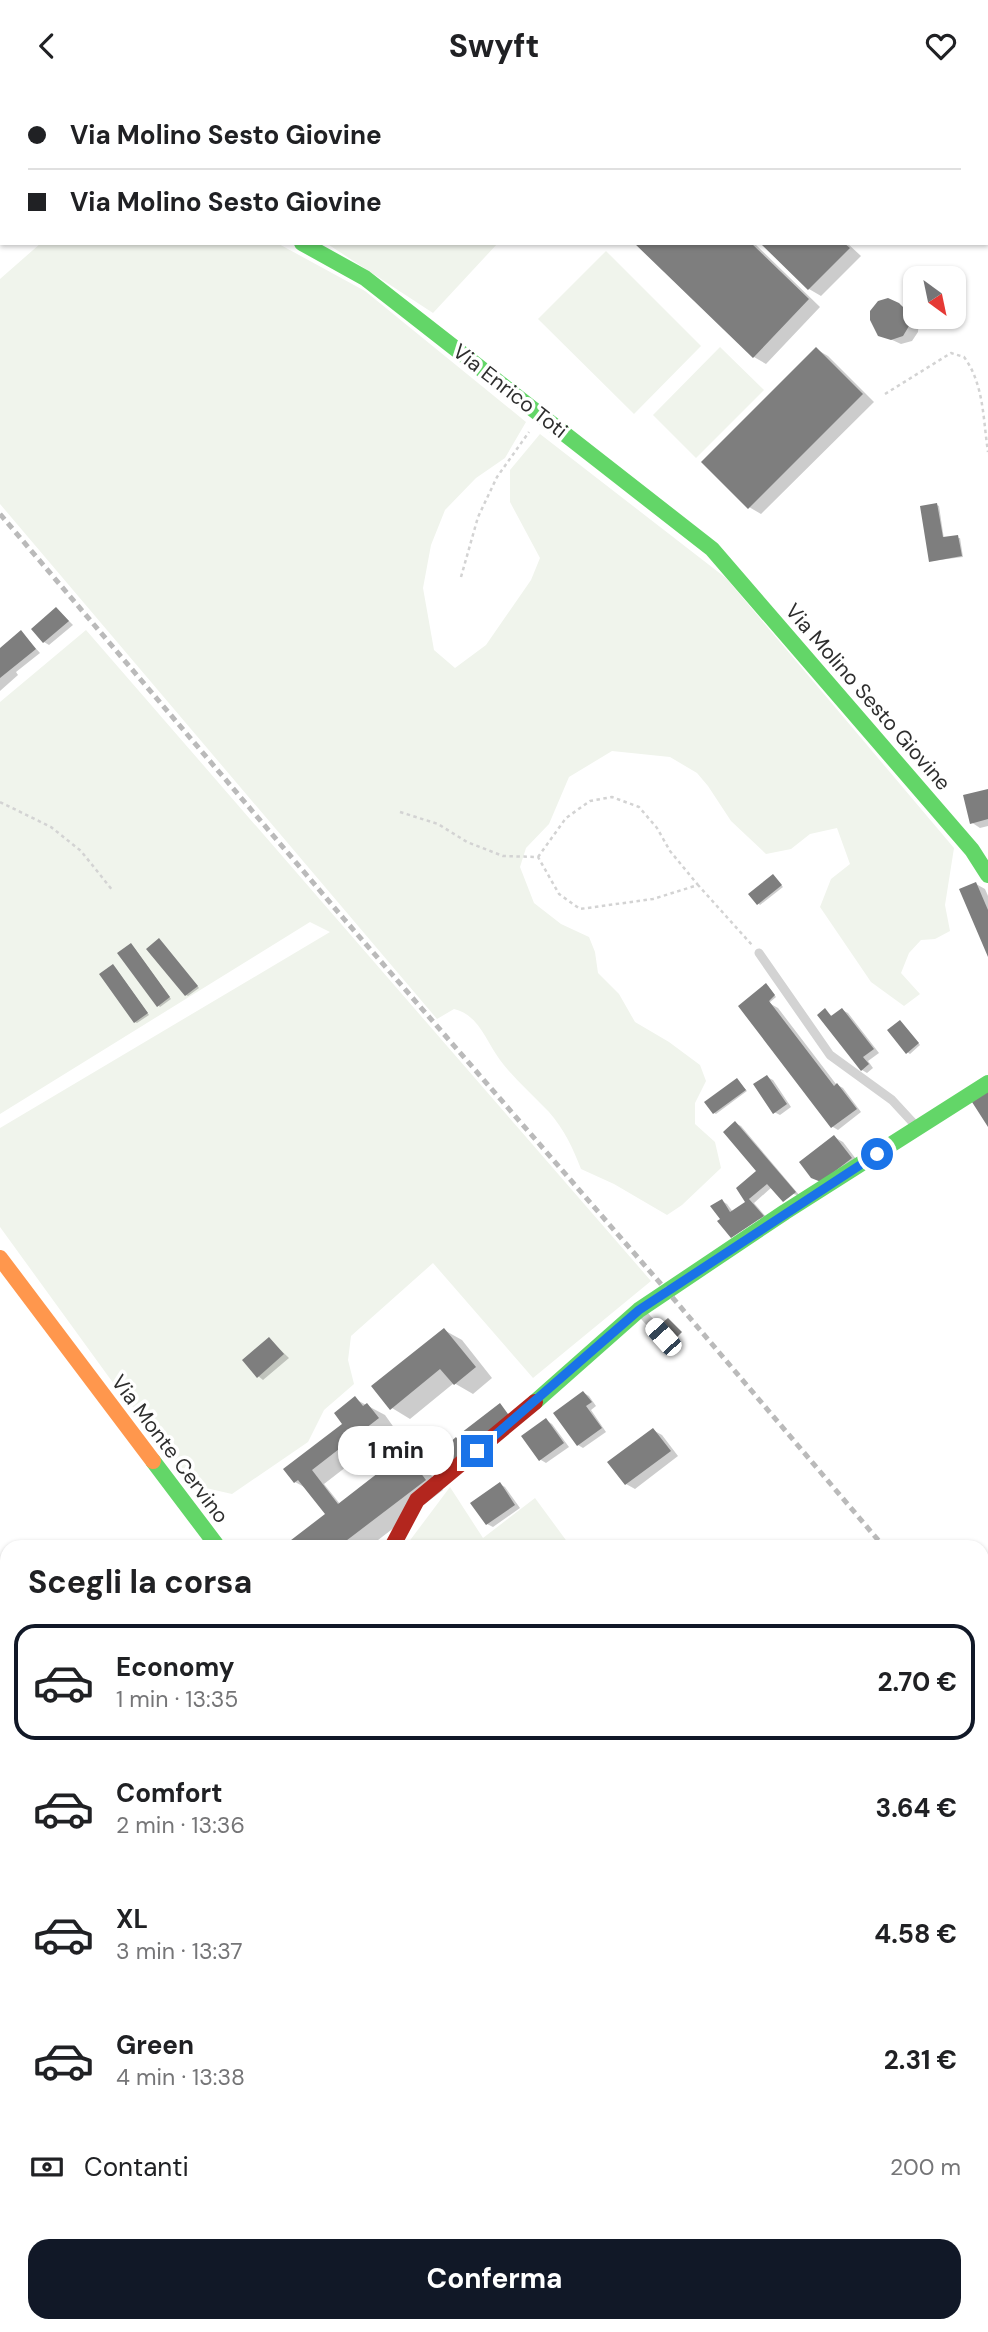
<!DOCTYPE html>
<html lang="it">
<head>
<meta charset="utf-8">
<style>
	body { margin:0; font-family:"DM Sans",sans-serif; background:#f6f6f6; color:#202124; height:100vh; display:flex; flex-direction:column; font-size:26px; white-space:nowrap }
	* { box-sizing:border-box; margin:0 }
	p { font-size:23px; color:#757577 }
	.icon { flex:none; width:38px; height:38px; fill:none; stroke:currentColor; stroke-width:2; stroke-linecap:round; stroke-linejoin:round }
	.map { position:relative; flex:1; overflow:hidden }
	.side { position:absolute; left:0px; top:1449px; width:989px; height:793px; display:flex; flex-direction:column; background:#fff; border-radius:21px 21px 0 0; box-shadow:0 2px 5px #0004 }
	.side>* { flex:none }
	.guide { position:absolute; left:0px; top:0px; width:989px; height:154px; box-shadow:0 2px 5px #0004; display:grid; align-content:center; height:154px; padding:0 28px; background:#fff }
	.needle { width:46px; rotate:147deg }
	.tools { position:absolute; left:903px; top:175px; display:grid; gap:14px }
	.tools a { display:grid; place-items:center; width:63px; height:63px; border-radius:14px; background:#fff; box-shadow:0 2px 5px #0004; font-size:35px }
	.end { position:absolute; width:32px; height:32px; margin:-16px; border:9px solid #1a73e8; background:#fff; box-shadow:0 0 0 4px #fff }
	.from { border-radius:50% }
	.bubble { position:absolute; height:49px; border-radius:21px; background:#fff; box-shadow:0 2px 5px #0004; font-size:23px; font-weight:700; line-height:49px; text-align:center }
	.car { position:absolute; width:21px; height:42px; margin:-21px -10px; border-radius:9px; box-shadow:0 0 5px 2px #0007; background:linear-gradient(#fff 24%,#345 0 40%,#fff 0 76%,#345 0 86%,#fff 0) }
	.guide b { display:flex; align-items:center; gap:24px; height:66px; font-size:26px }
	.guide b+b { border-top:2px solid #e0e0e0 }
	.guide i { width:18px; height:18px; background:#202124 }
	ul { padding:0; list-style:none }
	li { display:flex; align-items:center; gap:21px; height:116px; margin:0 14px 10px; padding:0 14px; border:4px solid transparent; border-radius:21px }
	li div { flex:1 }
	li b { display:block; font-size:26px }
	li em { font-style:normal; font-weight:700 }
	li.current { border-color:#111827 }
	li>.icon { width:63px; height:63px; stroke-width:1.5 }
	h2 { padding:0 28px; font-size:32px; line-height:84px }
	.pay { display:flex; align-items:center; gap:18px; height:77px; padding:0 28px; font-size:26px }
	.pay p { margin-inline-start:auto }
	.primary-button { display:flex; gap:14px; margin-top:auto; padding:14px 28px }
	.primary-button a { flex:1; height:80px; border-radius:21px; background:#111827; color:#fff; font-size:28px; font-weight:700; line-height:80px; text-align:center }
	header { display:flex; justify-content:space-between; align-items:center; height:91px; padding:0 28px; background:#fff; font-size:32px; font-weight:700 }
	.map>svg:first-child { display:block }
	.green { fill:#f0f4ec }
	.shadow { fill:#0003 }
	.building { fill:#7e7e7e }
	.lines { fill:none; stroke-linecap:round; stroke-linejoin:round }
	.path { stroke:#d3d3d3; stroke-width:2.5; stroke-dasharray:3.5 3.5; stroke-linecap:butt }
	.lane { stroke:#d3d3d3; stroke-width:9 }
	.street { stroke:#d3d3d3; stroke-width:18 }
	.fast { stroke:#63d668; stroke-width:16 }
	.slow { stroke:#ff974d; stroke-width:16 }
	.jam { stroke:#b3261e; stroke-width:16 }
	.rail { stroke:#bababa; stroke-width:5; stroke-dasharray:7 5; stroke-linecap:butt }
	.route { stroke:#1a73e8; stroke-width:9 }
	.labels { text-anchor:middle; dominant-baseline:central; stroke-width:7; stroke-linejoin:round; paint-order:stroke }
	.street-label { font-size:21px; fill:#2e2e2e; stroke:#fff }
</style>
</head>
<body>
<header><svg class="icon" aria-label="back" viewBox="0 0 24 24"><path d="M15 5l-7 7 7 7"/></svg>Swyft<svg class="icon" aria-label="heart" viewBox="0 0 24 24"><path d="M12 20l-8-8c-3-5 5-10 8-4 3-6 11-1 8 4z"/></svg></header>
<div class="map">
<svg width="988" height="2241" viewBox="0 0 988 2241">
	<rect width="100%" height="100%" fill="#fff"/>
	<!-- green -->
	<path class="green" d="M38,0h604l-601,2z
		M41,152h236l88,48 161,131 -21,36 -29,20 -31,32 -14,35 -8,43 11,62 21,18 31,-23 45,-65 9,-22 -30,-56v-32l30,-36 186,144 228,270 -9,57 5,26 -15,8 -14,1 -12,13 -8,20 19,21 -16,12 -33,-24 -51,-75 11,-28 19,-15 -13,-36 -27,6 -19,15 -25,5 -35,-33 -23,-35 -11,-13 -27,-16 -58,-6 -43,26 -20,47 -23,24 -6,19 14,36 27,21 28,13 6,15 3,21 21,21 16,28 34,20 31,23 6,16 -11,22v21l20,18 6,26 -39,37 -15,10 -53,-31 -33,-15c-8,-21 -17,-40 -32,-57 -16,-17 -35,-33 -49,-52 -14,-19 -21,-45 -46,-51l-17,10 -437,-515v-225z
		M326,152h172l-65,70z
		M606,160l95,95 -67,68 -96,-95z
		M720,256l44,43 -68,68 -43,-43z
		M86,539l565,651 -118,97 -100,-115 -82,73 -3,24 6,24 -30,26 -16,32 -76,52 -35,-8 -86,-106 -111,-153v-99l330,-196 -20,-10 -310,192v-412z
		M450,1396l33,51 52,-40 36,49h-166z"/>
	<!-- shadow -->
	<path class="shadow" d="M0,102l2,2 -2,36z
		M636,152h118l66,64 -54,57 -12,-7z
		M763,152h84l14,13 -40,40 -12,-7z
		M899,214l10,5 10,11 -1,11 -6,9 -11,3 -22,-10z
		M816,258l12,7 46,46 -113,112 -12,-7z
		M937,414l2,1 5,33 16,-1 3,19 -32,4z
		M57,518l16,16 -24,20 -5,-3z
		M21,541l19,21 -24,19 2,3 -18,16v-41z
		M988,700v35l-8,2 -9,-6z
		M773,785l10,11 -23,18 -2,-2z
		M976,793l9,5 3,7v56z
		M162,851l37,46 -11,8 -2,-1z
		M133,855l38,53 -11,8 -2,-2z
		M115,876l34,48 -12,8 -2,-1z
		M768,895l8,11 -7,6 9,5 58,76 7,4 18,24 -23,18 -5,-3 -84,-111z
		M825,919l8,7 9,-7 6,3 31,40 -11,8 5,7 -6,5 -5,-3z
		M901,931l19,23 -10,9 -3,-2z
		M767,986l6,3 18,27 -11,8 -6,-3z
		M737,989l10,11 -31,23 -2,-1z
		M735,1032l6,3 59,70 -28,-9 -18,16 14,16h-46v-18l5,3 6,8 15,-9 10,-32z
		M834,1046l9,5 16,21 -37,20z
		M444,1239l18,10 30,38 -19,16 -19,-11 -44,36 -18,-11z
		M269,1248l20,19 -26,22 -5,-4z
		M584,1302l5,3 7,10 -5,4 15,22 -23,16 -5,-3z
		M355,1308l30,16 10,14 -71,55 16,20 65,-49 18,10 20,25 -74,57h-83l42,-34 -20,-24 -13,-7 50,-58z
		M546,1329l6,4 17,23 -23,16 -5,-3 -17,-23z
		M653,1339l9,5 16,21 -43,33 -9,-5z
		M440,1342l13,9 3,-2 12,7 9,11 -47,-17z
		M500,1393l5,3 15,21 -27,19 -6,-3z
		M982,1618l6,7v53l-6,-7z
		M982,1691l6,8v51l-6,-7z
		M988,1858v81l-6,5v-81z"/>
	<!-- building -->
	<path class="building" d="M634,152h117l58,56 -56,59z
		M760,152h84l6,5 -42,42z
		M888,207l11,5 11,11 -1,12 -6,10 -12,4 -13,-4 -8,-16v-9l8,-10z
		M816,256l47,47 -115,115 -47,-47z
		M937,412l6,34 15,-2 4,21 -33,6 -9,-56z
		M56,516l13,14 -26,22 -12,-14z
		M21,539l15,19 -36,29v-30z
		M988,698v30l-18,5 -7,-29z
		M773,783l9,11 -25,20 -9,-11z
		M976,791l12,28v47l-29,-68z
		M159,847l39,48 -13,10 -39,-47z
		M131,852l39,54 -13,10 -40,-54z
		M113,873l35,49 -14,10 -35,-49z
		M766,892l9,12 -6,6 65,85 3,-3 20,26 -26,19 -93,-122z
		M825,917l6,8 11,-8 32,41 -11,8 6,7 -8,7 -44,-56z
		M900,929l19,23 -13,11 -19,-24z
		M767,984l20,29 -14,10 -20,-30z
		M737,987l9,12 -33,24 -9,-12z
		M988,1000v36l-16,-25z
		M735,1030l61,71 -13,10 -16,-18 -18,15 15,17 -33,22 -14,-17 3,-2 -10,-13 12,-7 8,13 15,-10 -9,-14 20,-17 -33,-39z
		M834,1044l18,23 -31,24 -10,-4 -12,-16z
		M668,1227l14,14 -5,5 -5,-6 -6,6 -9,-10z
		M444,1237l32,39 -22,18 -14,-16 -50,41 -19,-24z
		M269,1246l15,17 -27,24 -15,-18z
		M583,1300l9,11 -6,4 16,22 -25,18 -24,-33z
		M355,1305l8,10 4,-3 12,15 -67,52 26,34 67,-52 21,28 -88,67h-56l43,-33 -27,-34 -4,3 -11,-14 59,-45 -8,-11z
		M500,1312l11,15 -40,29 -10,-14z
		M546,1327l18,25 -25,18 -18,-25z
		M653,1337l18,23 -46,34 -18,-23z
		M440,1340l9,12 7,-6 10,14 -20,15 -19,-26z
		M500,1391l15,23 -29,20 -16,-22z
		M982,1623l6,7v51l-6,-7z
		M982,1697l6,7v49l-6,-7z
		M988,1855v67l-6,5v-66z"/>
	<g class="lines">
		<!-- path -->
		<path class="path" d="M3,0l3,2
			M333,0l2,2
			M758,0l2,2
			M921,0l1,2
			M239,2h11
			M254,2l1,-2
			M349,2l2,-2
			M0,60l2,-1
			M885,303l66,-41 13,4c20,27 19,62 24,95
			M461,486l17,-60 19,-40 32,-45
			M0,711l51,25 30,24 32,40
			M400,721l38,12 29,18 36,14 35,1 21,37 21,15 73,-10 45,-14 54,60
			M538,766l28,-39 24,-17 22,-4 27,10 18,21 13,23 28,34
			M0,1704l7,-5"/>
		<!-- lane -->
		<path class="lane" d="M759,862l71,102 62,45 24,26
			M641,1221l22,25"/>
		<!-- street -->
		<path class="street" d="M26,0l3,2
			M982,2106l6,-3
			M0,2239l7,-8"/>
		<!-- fast -->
		<path class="fast" d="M302,152l63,35 347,271 260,301 16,25
			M535,1311l104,-92 146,-98 203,-129
			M153,1370l65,86
			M936,2235l4,6"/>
		<!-- slow -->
		<path class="slow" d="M0,1167l153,203"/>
		<!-- jam -->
		<path class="jam" d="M392,1456l25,-47 118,-98"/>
		<!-- rail -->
		<path class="rail" d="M0,423l344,405 323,372 217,256
			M982,1571l6,7"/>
	</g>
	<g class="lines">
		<!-- route -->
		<path class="route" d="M477,1360l162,-141 238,-156"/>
	</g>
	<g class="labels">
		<!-- street labels -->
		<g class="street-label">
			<text transform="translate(510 300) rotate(38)">Via Enrico Toti</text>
			<text transform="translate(868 606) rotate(49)">Via Molino Sesto Giovine</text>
			<text transform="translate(170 1358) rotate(53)">Via Monte Cervino</text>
		</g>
	</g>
</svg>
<div class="tools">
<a><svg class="needle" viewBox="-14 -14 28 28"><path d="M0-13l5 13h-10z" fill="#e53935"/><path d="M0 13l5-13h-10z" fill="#757577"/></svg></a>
</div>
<i class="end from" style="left:877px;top:1063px"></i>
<i class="end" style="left:477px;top:1360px"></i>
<div class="bubble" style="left:338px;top:1335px;width:116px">1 min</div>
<i class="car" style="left:663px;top:1246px;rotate:318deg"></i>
<div class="guide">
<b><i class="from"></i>Via Molino Sesto Giovine</b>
<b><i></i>Via Molino Sesto Giovine</b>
</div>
<section class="side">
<h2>Scegli la corsa</h2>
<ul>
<li class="current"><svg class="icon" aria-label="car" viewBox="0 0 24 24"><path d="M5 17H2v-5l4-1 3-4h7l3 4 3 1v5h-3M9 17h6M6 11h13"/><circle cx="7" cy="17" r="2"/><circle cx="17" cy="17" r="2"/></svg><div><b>Economy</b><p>1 min · 13:35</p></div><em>2.70 €</em></li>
<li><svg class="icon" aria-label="car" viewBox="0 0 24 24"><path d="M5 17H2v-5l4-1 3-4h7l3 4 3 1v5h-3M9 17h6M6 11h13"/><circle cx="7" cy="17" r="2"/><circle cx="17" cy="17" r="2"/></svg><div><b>Comfort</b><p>2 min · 13:36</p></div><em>3.64 €</em></li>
<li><svg class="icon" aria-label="car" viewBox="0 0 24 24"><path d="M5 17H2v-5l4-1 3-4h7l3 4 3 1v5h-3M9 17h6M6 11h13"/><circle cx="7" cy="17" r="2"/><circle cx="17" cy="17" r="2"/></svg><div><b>XL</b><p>3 min · 13:37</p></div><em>4.58 €</em></li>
<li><svg class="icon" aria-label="car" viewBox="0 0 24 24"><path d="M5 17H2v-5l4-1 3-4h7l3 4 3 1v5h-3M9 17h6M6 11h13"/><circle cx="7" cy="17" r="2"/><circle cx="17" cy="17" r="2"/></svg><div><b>Green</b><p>4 min · 13:38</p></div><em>2.31 €</em></li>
</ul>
<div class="pay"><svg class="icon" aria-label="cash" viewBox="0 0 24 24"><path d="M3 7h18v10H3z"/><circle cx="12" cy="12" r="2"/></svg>Contanti<p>200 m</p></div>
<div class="primary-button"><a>Conferma</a></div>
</section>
</div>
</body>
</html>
